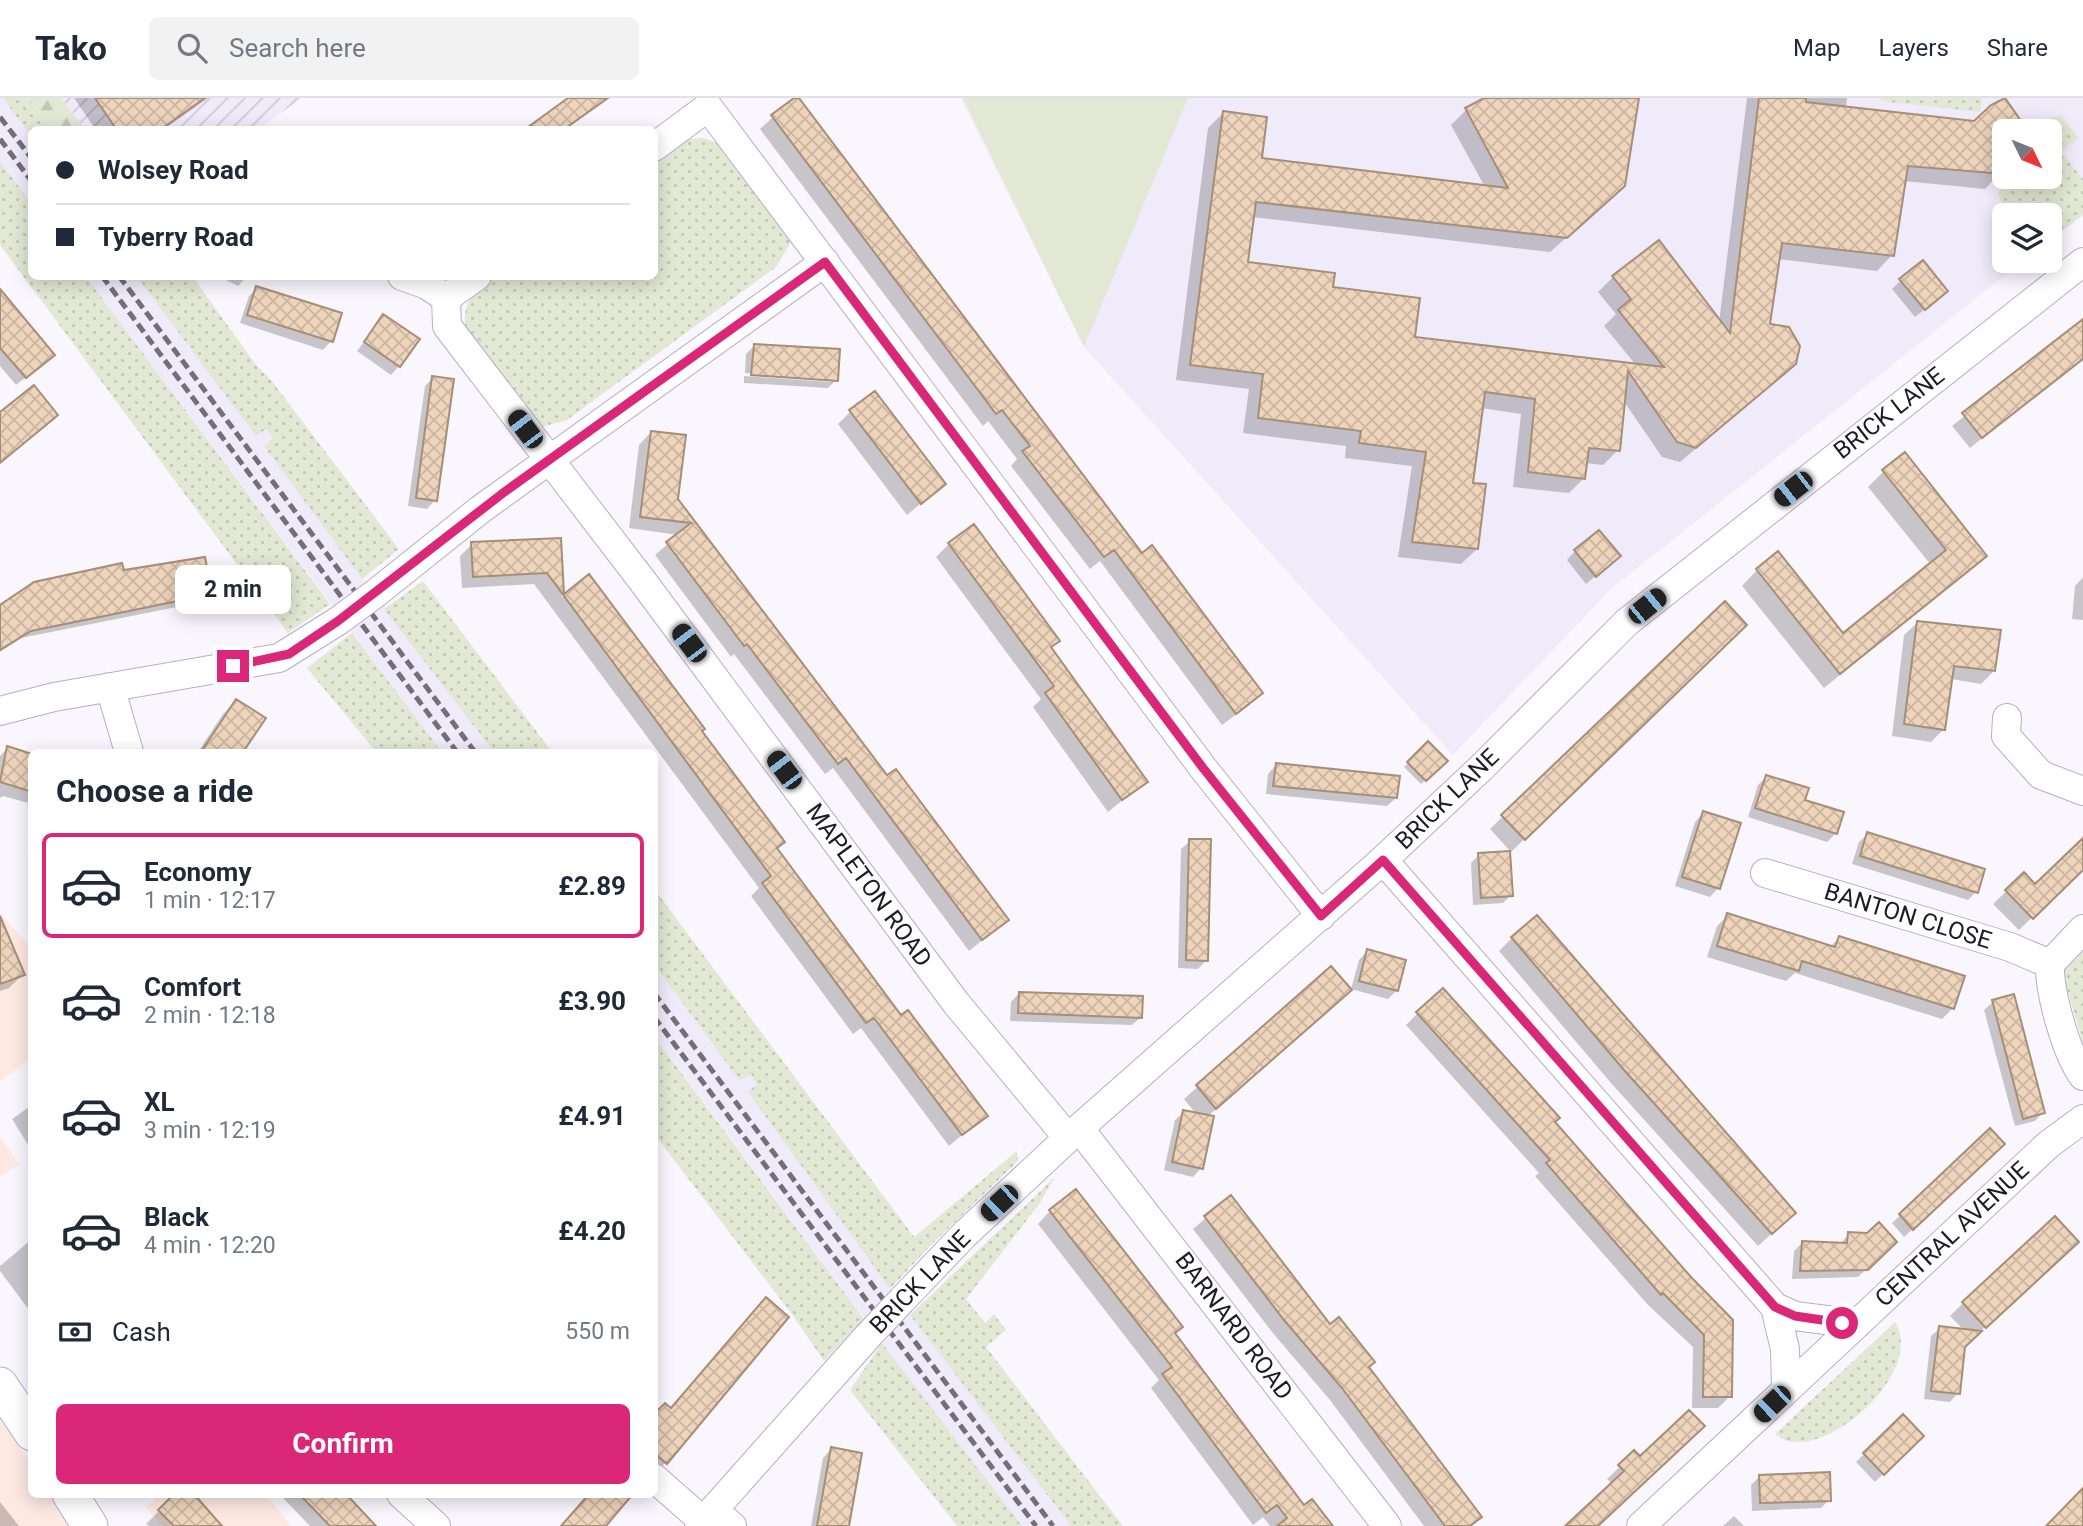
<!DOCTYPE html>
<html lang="en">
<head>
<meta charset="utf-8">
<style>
	body { margin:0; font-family:Roboto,sans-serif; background:#f2f2f3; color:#1f2937; height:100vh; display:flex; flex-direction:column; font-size:26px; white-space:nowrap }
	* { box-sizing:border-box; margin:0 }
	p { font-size:23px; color:#747a83 }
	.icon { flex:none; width:38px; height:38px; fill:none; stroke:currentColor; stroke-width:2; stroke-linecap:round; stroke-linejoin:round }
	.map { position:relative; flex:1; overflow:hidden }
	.panel { position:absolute; left:28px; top:651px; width:630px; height:749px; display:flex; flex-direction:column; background:#fff; border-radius:10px; box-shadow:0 4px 18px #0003 }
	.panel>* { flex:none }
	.top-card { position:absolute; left:28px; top:28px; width:630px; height:154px; border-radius:10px; box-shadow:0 4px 18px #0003; display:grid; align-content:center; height:154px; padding:0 28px; background:#fff }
	.needle { width:46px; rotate:133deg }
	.fabs { position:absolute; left:1992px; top:21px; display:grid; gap:14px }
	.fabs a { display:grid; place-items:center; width:70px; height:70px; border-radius:10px; background:#fff; box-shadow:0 4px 18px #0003; font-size:35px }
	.end { position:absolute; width:32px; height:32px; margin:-16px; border:9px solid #db2777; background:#fff; box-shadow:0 0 0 4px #fff }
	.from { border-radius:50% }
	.bubble { position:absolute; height:49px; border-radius:10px; background:#fff; box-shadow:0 4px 18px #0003; font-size:23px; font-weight:700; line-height:49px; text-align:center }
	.car { position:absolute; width:21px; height:42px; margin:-21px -10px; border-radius:9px; box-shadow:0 0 5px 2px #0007; background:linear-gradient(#222 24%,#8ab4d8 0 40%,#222 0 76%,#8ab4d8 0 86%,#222 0) }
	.top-card b { display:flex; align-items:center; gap:24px; height:66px; font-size:26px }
	.top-card b+b { border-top:2px solid #e0e1e3 }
	.top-card i { width:18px; height:18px; background:#1f2937 }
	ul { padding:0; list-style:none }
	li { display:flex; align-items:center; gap:21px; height:105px; margin:0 14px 10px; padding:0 14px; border:4px solid transparent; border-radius:10px }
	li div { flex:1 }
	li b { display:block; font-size:26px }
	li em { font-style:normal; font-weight:700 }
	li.on { border-color:#db2777 }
	li>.icon { width:63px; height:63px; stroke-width:1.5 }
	h2 { padding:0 28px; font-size:32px; line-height:84px }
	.pay { display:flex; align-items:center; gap:18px; height:77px; padding:0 28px; font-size:26px }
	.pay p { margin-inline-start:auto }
	.cta { display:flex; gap:14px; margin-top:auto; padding:14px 28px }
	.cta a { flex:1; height:80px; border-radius:10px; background:#db2777; color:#fff; font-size:28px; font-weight:700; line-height:80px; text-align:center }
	header { display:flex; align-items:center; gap:42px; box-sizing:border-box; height:98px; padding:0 35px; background:#fff; border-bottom:2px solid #e0e1e3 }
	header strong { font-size:33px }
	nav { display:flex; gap:38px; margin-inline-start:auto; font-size:24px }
	.search { width:490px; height:63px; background:#f2f2f3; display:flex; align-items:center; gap:18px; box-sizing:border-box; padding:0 24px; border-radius:10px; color:#747a83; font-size:26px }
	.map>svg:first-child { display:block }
	.commercial { fill:#fde9e2 }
	.industrial { fill:url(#industrial-furrows) }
	.built { fill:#f0ebfb; fill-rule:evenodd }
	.grass { fill:url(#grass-dots) }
	.forest { fill:url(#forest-firs) }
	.park { fill:#e2e8d4 }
	.shadow { fill:#0003 }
	.building { fill:url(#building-cross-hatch); stroke:#a68e77; stroke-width:2 }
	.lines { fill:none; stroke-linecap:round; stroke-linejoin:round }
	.minor-casing { stroke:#b6acca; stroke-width:30 }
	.major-casing { stroke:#b6acca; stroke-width:37 }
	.minor { stroke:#fff; stroke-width:28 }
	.major { stroke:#fff; stroke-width:35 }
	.rail { stroke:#726f78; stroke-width:5; stroke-dasharray:10 5; stroke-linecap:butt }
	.minor-bridge-casing { stroke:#b6acca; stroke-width:30; stroke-linecap:butt }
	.minor-bridge { stroke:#fff; stroke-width:28 }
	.route { stroke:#db2777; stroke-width:9 }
	.labels { text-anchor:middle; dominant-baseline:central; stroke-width:5; stroke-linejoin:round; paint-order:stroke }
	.street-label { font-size:24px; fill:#1f1b26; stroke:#fff }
</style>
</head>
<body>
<header>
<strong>Tako</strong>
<div class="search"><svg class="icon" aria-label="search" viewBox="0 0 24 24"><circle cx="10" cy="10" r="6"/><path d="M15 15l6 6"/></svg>Search here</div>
<nav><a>Map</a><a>Layers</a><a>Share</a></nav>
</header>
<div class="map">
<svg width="2083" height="1428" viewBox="0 0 2083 1428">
	<defs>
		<pattern id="industrial-furrows" width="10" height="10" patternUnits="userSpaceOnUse" patternTransform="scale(1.75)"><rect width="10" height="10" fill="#f0ebfb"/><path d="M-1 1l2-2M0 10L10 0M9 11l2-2" fill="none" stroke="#cdc9d7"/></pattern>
		<pattern id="grass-dots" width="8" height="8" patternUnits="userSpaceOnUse" patternTransform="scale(1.75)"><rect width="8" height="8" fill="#e2e8d4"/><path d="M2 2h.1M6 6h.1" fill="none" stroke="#c1c6b6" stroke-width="1.8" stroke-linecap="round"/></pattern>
		<pattern id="forest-firs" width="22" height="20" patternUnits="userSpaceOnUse" patternTransform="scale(1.75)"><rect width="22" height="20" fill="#e2e8d4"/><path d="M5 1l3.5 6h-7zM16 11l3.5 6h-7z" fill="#c1c6b6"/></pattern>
		<pattern id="building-cross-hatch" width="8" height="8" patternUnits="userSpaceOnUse" patternTransform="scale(1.75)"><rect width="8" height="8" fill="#edd4bb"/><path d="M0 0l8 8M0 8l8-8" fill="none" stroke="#cbb5a1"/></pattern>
	</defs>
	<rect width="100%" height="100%" fill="#f9f7fd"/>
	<!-- commercial -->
	<path class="commercial" d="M0,815l32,36 -1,110 -31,22z
		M0,1038l19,28 -19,13z
		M0,1320l31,46 1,30 21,1 21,31h-74z
		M161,1397h106l24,31h-129l-17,-19z"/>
	<!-- industrial -->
	<path class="industrial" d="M61,0h241l-45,32 -172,-1z"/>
	<!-- built -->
	<path class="built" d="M0,0h3l28,38v67l-31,-42z
		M961,0h1122v117l-34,26v-26h-45v46h19l-412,328 -158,166 -369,-408zM2004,33h45v46h-45z
		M86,179h51l119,158 10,-7 8,10 -10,8 230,306h-52z
		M655,868l85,115 11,-7 7,10 -10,8 126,175 197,259h-49l-109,-142 -258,-348z"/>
	<!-- grass -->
	<path class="grass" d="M3,0h25l25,31 -21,1 -1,6z
		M1881,0h101l-2,14 -99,-11z
		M2061,18l18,22 -18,14 22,27v36l-34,26v-26h-44l-6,-20 5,-28v10h45v-46h-26l14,-11z
		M703,40l14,5 76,96 -17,28 -209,153 -25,7 -76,-95c-5,-26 6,-41 27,-55l161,-1 1,-117 32,-20z
		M0,63l31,42 1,73 54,1 244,327 -42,29 -288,-388z
		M137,179h56l63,88 15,15 128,169 -37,30 -98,-133 9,-8 -7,-9 -10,7z
		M423,483l129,171h-58l-110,-143z
		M352,535l90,119h-66l-69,-84z
		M655,792l259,347 103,-86 1,10 -87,84 -41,44 -142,-197 9,-8 -6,-10 -11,7 -85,-115z
		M2083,846v100l-19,-66 1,-12z
		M654,938l210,283 -40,42 -33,-48 -136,-178z
		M1054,1080l-14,25 -74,96 19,24 9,-9 12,16 -20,17 137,179h-52l-161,-211z
		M1895,1224c33,52 -80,149 -120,112z
		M882,1245l140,183h-65l-107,-136z"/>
	<!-- forest -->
	<path class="forest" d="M28,0h33l24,31h-32z"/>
	<!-- park -->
	<path class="park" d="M963,0h225l-104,249z"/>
	<!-- shadow -->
	<path class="shadow" d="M74,0h134l-45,32h-67z
		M1487,0h150l-29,103 -58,51 -298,-35 -6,47 85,24 82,51 223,26 -32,-39 12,-12 -18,-22 15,-15 106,45 28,-224h100l-1,10 178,20 -3,3h-17l-4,42 -15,16 -81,-8 -12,74 -15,16 -99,-12 -10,66 10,54 -98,83 -18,-5 -39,-57 -5,50 -15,15 -18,-2 -1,15 -15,15 -56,-6 8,-73 -40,-6 -10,77 6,64 -16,15 -63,-7 14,-91 -67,-8 1,-12 -103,-13 6,-44 -73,-9 32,-252 15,-15 37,47 225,27 -34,-62 15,-15z
		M773,19l488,576 -13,13 -26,19 -122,-164 -10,8 -79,-103 6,-7 -29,-38 -5,5 -223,-297z
		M218,178h29l-9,10z
		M1901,182l37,19 -23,18 -23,-28z
		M257,190l74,53 -8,9 -83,-27 9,-27z
		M0,215l44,50 -28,22 -16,-19z
		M384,218l15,50 -8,9 -34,-24z
		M2083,225v34l-113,91 -18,-22z
		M754,248l82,34 -8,8 -84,-5v-7l87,6v-4l-86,-5 1,-19z
		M433,280l2,122 -8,9 -19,-3 17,-120z
		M850,314l94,72 -37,31 -69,-91z
		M651,334l25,67 211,279 120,142 -38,31 -136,-183 -8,6 -91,-120 -3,3 -76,-102 23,-20 -49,-7 10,-83z
		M1883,374l102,84 -161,132 -82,-102 15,-16 86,66 88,-71 -63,-78z
		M559,441l3,58 27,-20 111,154 75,118 126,169 85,97 -37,31 -88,-118 -8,6 -102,-138 8,-8 -225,-304 -72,4 -2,-32 12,-12z
		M949,446l109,97 -8,8 96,132 -38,31 -75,-105 8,-8 -105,-142z
		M1575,453l35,13 -24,20 -19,-24z
		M122,474l84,2 14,17 -8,9 -191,38 -21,14v-44z
		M2083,479v43l-11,-1 3,-33z
		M1725,505l20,22 -234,227 -21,-23z
		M1917,525l77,48 -13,13 -30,-5 -7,50 -13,13 -39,-6 12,-101z
		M236,603l27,18 -22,33h-43l25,-38z
		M1428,645l17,18 -24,23 -17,-17z
		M8,650l24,8v48l-29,-8 -3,2v-42z
		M1276,667l120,33 -9,8 -121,-12 2,-20z
		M1766,679l37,24 33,32 -9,9 -79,-25 10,-32z
		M1703,715l15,75 -8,9 -35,-11 20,-64z
		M1868,736l108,58 -8,8 -116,-36 7,-22z
		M2083,742v28l-64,62 -26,-26 31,-30 11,12z
		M1190,743l16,119 -8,9 -20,-1 3,-119z
		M1479,757l32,40 -8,8 -30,2 -2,-42z
		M1728,817l102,32 9,-9 114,70 -11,11 -147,-46 -9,8 -79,-24 10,-31z
		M0,827l23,49 -14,14 -9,3z
		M1512,840l268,288 -22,20 -147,-163 -112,-132z
		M1367,853l30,39 -9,9 -37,-10 8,-29z
		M1331,870l6,34 -130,115 -6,51 -8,9 -29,-7 11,-50 9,-8 13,3 -13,-16z
		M1019,895l122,24 -9,8 -122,-4 1,-19z
		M1993,904l50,110 -8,9 -20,5 -31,-116z
		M1418,915l135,109 136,156 41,118 -12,12h-26l1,-61 -45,-42 -113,-129 4,-3 -133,-148z
		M32,1007v46l-20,-32z
		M1990,1033l13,13 -99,93 -12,-14z
		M1230,1099l99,130 38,40 113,150 -9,9h-47l-94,-126 -58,-68 -79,-103z
		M1050,1113l131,116 -7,7 130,174 27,18h-61l-7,-9 -10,8 -102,-137 8,-8 -121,-156z
		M1849,1136l46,8 -37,35 -66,2 2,-28 8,-8 38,1z
		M32,1141v75l-32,-43v-5z
		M2064,1157l-101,92 -5,46 -8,9 -26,-3 7,-63 9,-8 24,2 -14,-14 13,-13z
		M754,1214l-88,150 -12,12v-59l16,-6z
		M1899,1322l22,16 -46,46 -19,-20z
		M831,1351l16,77h-36l12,-68z
		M1634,1355l-38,73h-29l45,-42 -5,-5z
		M1760,1378l69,24 -8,8 -69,3 -1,-26z
		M287,1396h56l32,32h-65l-27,-28z
		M0,1404l19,24h-19z
		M159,1413l62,15h-72l-3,-2z
		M1734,1418l10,10h-21z"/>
	<!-- building -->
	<path class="building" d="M95,0h110l-45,32h-43z
		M568,0h40l-45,32h-39z
		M794,0h5l343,455 10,-8 111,148 -27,21 -122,-164 -10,7 -82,-106 8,-5 -28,-36 -6,4 -225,-299z
		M1484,0h155l-14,88 -58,52 -311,-36 -8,60 87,11 -2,14 87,11 -5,39 249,30 -46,-57 13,-11 -19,-23 47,-36 71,93 29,-235h47v4l168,19 17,-16 14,-7 23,33h-24v43l-96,-8 -14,90 -112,-13 -12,81 19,3 11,19 -4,18 -100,84 -19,-6 -49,-71 -8,80 -31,-3 -4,31 -57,-7 7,-73 -50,-7 -12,91 13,1 -8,65 -66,-7 14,-90 -67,-9 2,-12 -103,-13 5,-44 -73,-9 33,-254 44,6 -5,41 246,30 -43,-80z
		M1923,162l25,31 -23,19 -26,-31z
		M256,188l86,27 -9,29 -86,-27z
		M0,191l55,66 -29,23 -26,-30z
		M383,216l37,25 -20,28 -36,-25z
		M2083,221v40l-101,79 -20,-25z
		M754,246l86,5 -2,32 -87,-6z
		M432,278l22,3 -17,122 -21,-3z
		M34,287l24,30 -58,48v-51z
		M875,293l71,93 -25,20 -72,-94z
		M651,333l35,4 -8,64 209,276 9,-6 113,151 -27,20 -136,-182 -8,6 -91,-120 -3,2 -78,-104 25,-19 -51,-6z
		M1905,354l82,104 -147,118 -84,-105 22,-18 65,82 103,-83 -64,-80z
		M974,426l86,117 -9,6 97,135 -26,18 -77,-107 9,-7 -106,-143z
		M1599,432l22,26 -25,21 -22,-27z
		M561,440l3,56 25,-20 116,155 -3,2 83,111 -8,6 124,167 7,-5 80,106 -26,19 -88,-117 -8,5 -104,-140 9,-7 -224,-303 -74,4 -2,-35z
		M205,459l3,15 10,-2 4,22 -191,39 -31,19v-45l34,-23 88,-19 2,7z
		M1725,503l22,24 -222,215 -24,-25z
		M1917,523l84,9 -6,41 -41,-5 -9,64 -41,-6z
		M236,601l30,19 -23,34h-42z
		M1428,643l20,20 -22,20 -19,-19z
		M7,648l25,8v38l-32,-10z
		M1276,665l124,13 -3,22 -124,-12z
		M1766,677l43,13 -4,12 39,12 -7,22 -82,-26z
		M1703,713l38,12 -21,66 -38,-12z
		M1867,734l118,37 -7,24 -118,-37z
		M2083,740v32l-50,49 -28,-29 19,-18 11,12z
		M1189,741h22l-3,122 -22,-1z
		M1510,753l3,45 -32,2 -3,-45z
		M1727,815l108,34 4,-11 126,40 -11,33 -152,-48 -3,10 -82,-25z
		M1537,817l259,298 -24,21 -148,-164 -113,-133z
		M0,818l25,59 -25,9z
		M1367,851l39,11 -8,31 -39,-10z
		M1331,868l21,24 -136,119 -20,-24z
		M1443,890l117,130 -5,4 136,155 42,43 -1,77h-29l1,-62 -41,-42 -2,2 -115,-132 4,-3 -134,-148z
		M1019,894l124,4 -1,22 -124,-5z
		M2014,896l31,119 -22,6 -31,-119z
		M1183,1012l31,6 -11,53 -31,-7z
		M1990,1030l15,16 -92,86 -14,-16z
		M1076,1091l107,138 -8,6 129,172 8,-6 21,27h-56l10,-8 -10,-13 -11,8 -104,-139 10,-7 -123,-157z
		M1231,1097l99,129 9,-7 36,45 -6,5 113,150 -12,9h-25l-103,-138 -58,-68 -80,-104z
		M2055,1118l24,26 -93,86 -24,-26z
		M1879,1124l18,20 -29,28 -68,1 2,-30 45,2 1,-11 19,1z
		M766,1199l23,20 -122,147 -13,-11v-39l11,-11 6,5z
		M1939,1228l43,5 -17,16 -5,47 -29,-3z
		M1689,1312l16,16 -107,100h-33l59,-55 -6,-6 16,-15 6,6z
		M1903,1316l21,22 -40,39 -21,-22z
		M831,1349l31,6 -13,73h-32z
		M1830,1374l1,29 -71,2 -1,-28z
		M2083,1390v38h-37z
		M174,1396h20l28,32h-48l-16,-16z
		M299,1396h47l30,32h-46z
		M589,1396h44l-27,32h-45z"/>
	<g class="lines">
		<!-- minor casing -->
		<g class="minor-casing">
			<path id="minor" d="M654,49l54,-40 495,661 118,148
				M402,178l25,9 19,13
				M477,178l-31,22 1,28 194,253 315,424 112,135
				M376,495l105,-84 344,-247
				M110,589l19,65
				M0,613l54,-14 225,-39 59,-37
				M2007,620l-1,18 35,39 42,16
				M1383,762l392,447 10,42 1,41
				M1765,775l245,74 40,17
				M2083,831l-33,35c-1,28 16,89 33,112
				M1079,1030l308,398
				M902,1202l62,-65 104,-97 315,-278 98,-92 146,-146 456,-360
				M1775,1209l20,9 62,8
				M654,1380l49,43
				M401,1396l35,32
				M713,1412l19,16
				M699,1428l169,-190
				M1641,1428l408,-382 34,-25"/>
		</g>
		<!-- major casing -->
		<g class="major-casing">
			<path id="major" d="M0,1287l32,48
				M70,1396l20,32"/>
		</g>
		<!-- minor -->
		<use href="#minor" class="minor"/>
		<!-- major -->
		<use href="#major" class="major"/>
		<!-- rail -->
		<path class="rail" d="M0,19l32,42
			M0,41l32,43
			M102,178l355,476
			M119,178l356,476
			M654,895l399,533
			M654,919l382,509"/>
		<!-- minor-bridge casing -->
		<g class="minor-bridge-casing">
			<path id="minor-bridge" d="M338,523l38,-28
				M868,1238l34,-36"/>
		</g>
		<!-- minor-bridge -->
		<use href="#minor-bridge" class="minor-bridge"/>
	</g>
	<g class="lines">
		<!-- route -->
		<path class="route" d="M233,568l56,-12 49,-33 165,-128 322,-231 378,506 118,148 62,-56 392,447 20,9 47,7"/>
	</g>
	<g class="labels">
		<!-- street labels -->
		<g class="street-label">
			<text transform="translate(1889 315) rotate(-38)">BRICK LANE</text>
			<text transform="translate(1447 701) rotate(-44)">BRICK LANE</text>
			<text transform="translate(869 787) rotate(54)">MAPLETON ROAD</text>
			<text transform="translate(1908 818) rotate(17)">BANTON CLOSE</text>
			<text transform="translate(1952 1136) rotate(-43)">CENTRAL AVENUE</text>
			<text transform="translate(920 1184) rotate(-46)">BRICK LANE</text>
			<text transform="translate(1234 1228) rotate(53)">BARNARD ROAD</text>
		</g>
	</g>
</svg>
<div class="fabs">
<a><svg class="needle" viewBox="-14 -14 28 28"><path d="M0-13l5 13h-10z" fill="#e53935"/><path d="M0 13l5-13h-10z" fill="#747a83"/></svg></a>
<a><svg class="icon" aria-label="layers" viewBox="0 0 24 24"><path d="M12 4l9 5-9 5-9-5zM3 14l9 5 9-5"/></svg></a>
</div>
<i class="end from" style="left:1842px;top:1225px"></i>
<i class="end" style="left:233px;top:568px"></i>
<div class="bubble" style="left:175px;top:467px;width:116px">2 min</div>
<i class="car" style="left:525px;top:331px;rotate:323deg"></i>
<i class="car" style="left:1793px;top:391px;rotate:232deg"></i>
<i class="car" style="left:1647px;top:508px;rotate:51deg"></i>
<i class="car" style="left:689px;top:545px;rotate:323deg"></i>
<i class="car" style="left:784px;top:672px;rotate:323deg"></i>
<i class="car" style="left:999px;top:1105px;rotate:227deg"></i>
<i class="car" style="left:1772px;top:1306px;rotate:226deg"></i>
<div class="top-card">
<b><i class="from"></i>Wolsey Road</b>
<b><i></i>Tyberry Road</b>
</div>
<section class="panel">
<h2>Choose a ride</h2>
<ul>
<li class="on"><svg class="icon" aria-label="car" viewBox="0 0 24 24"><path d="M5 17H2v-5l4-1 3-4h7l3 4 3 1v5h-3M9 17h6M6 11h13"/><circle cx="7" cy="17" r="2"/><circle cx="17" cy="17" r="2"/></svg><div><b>Economy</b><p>1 min · 12:17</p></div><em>£2.89</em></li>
<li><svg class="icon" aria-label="car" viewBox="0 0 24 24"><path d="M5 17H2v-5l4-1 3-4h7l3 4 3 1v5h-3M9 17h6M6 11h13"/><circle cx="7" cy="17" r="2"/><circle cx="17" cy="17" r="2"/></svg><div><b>Comfort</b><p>2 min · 12:18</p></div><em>£3.90</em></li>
<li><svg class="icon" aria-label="car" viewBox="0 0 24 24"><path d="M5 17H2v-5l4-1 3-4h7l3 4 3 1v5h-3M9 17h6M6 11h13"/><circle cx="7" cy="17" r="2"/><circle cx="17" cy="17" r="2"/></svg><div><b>XL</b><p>3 min · 12:19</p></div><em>£4.91</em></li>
<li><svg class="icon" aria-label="car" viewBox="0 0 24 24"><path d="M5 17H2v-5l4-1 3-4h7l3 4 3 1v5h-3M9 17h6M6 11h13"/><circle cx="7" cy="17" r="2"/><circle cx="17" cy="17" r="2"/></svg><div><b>Black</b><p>4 min · 12:20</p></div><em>£4.20</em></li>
</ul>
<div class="pay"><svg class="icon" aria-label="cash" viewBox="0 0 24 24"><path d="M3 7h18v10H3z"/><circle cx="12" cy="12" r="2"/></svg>Cash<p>550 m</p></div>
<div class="cta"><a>Confirm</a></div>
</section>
</div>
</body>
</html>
